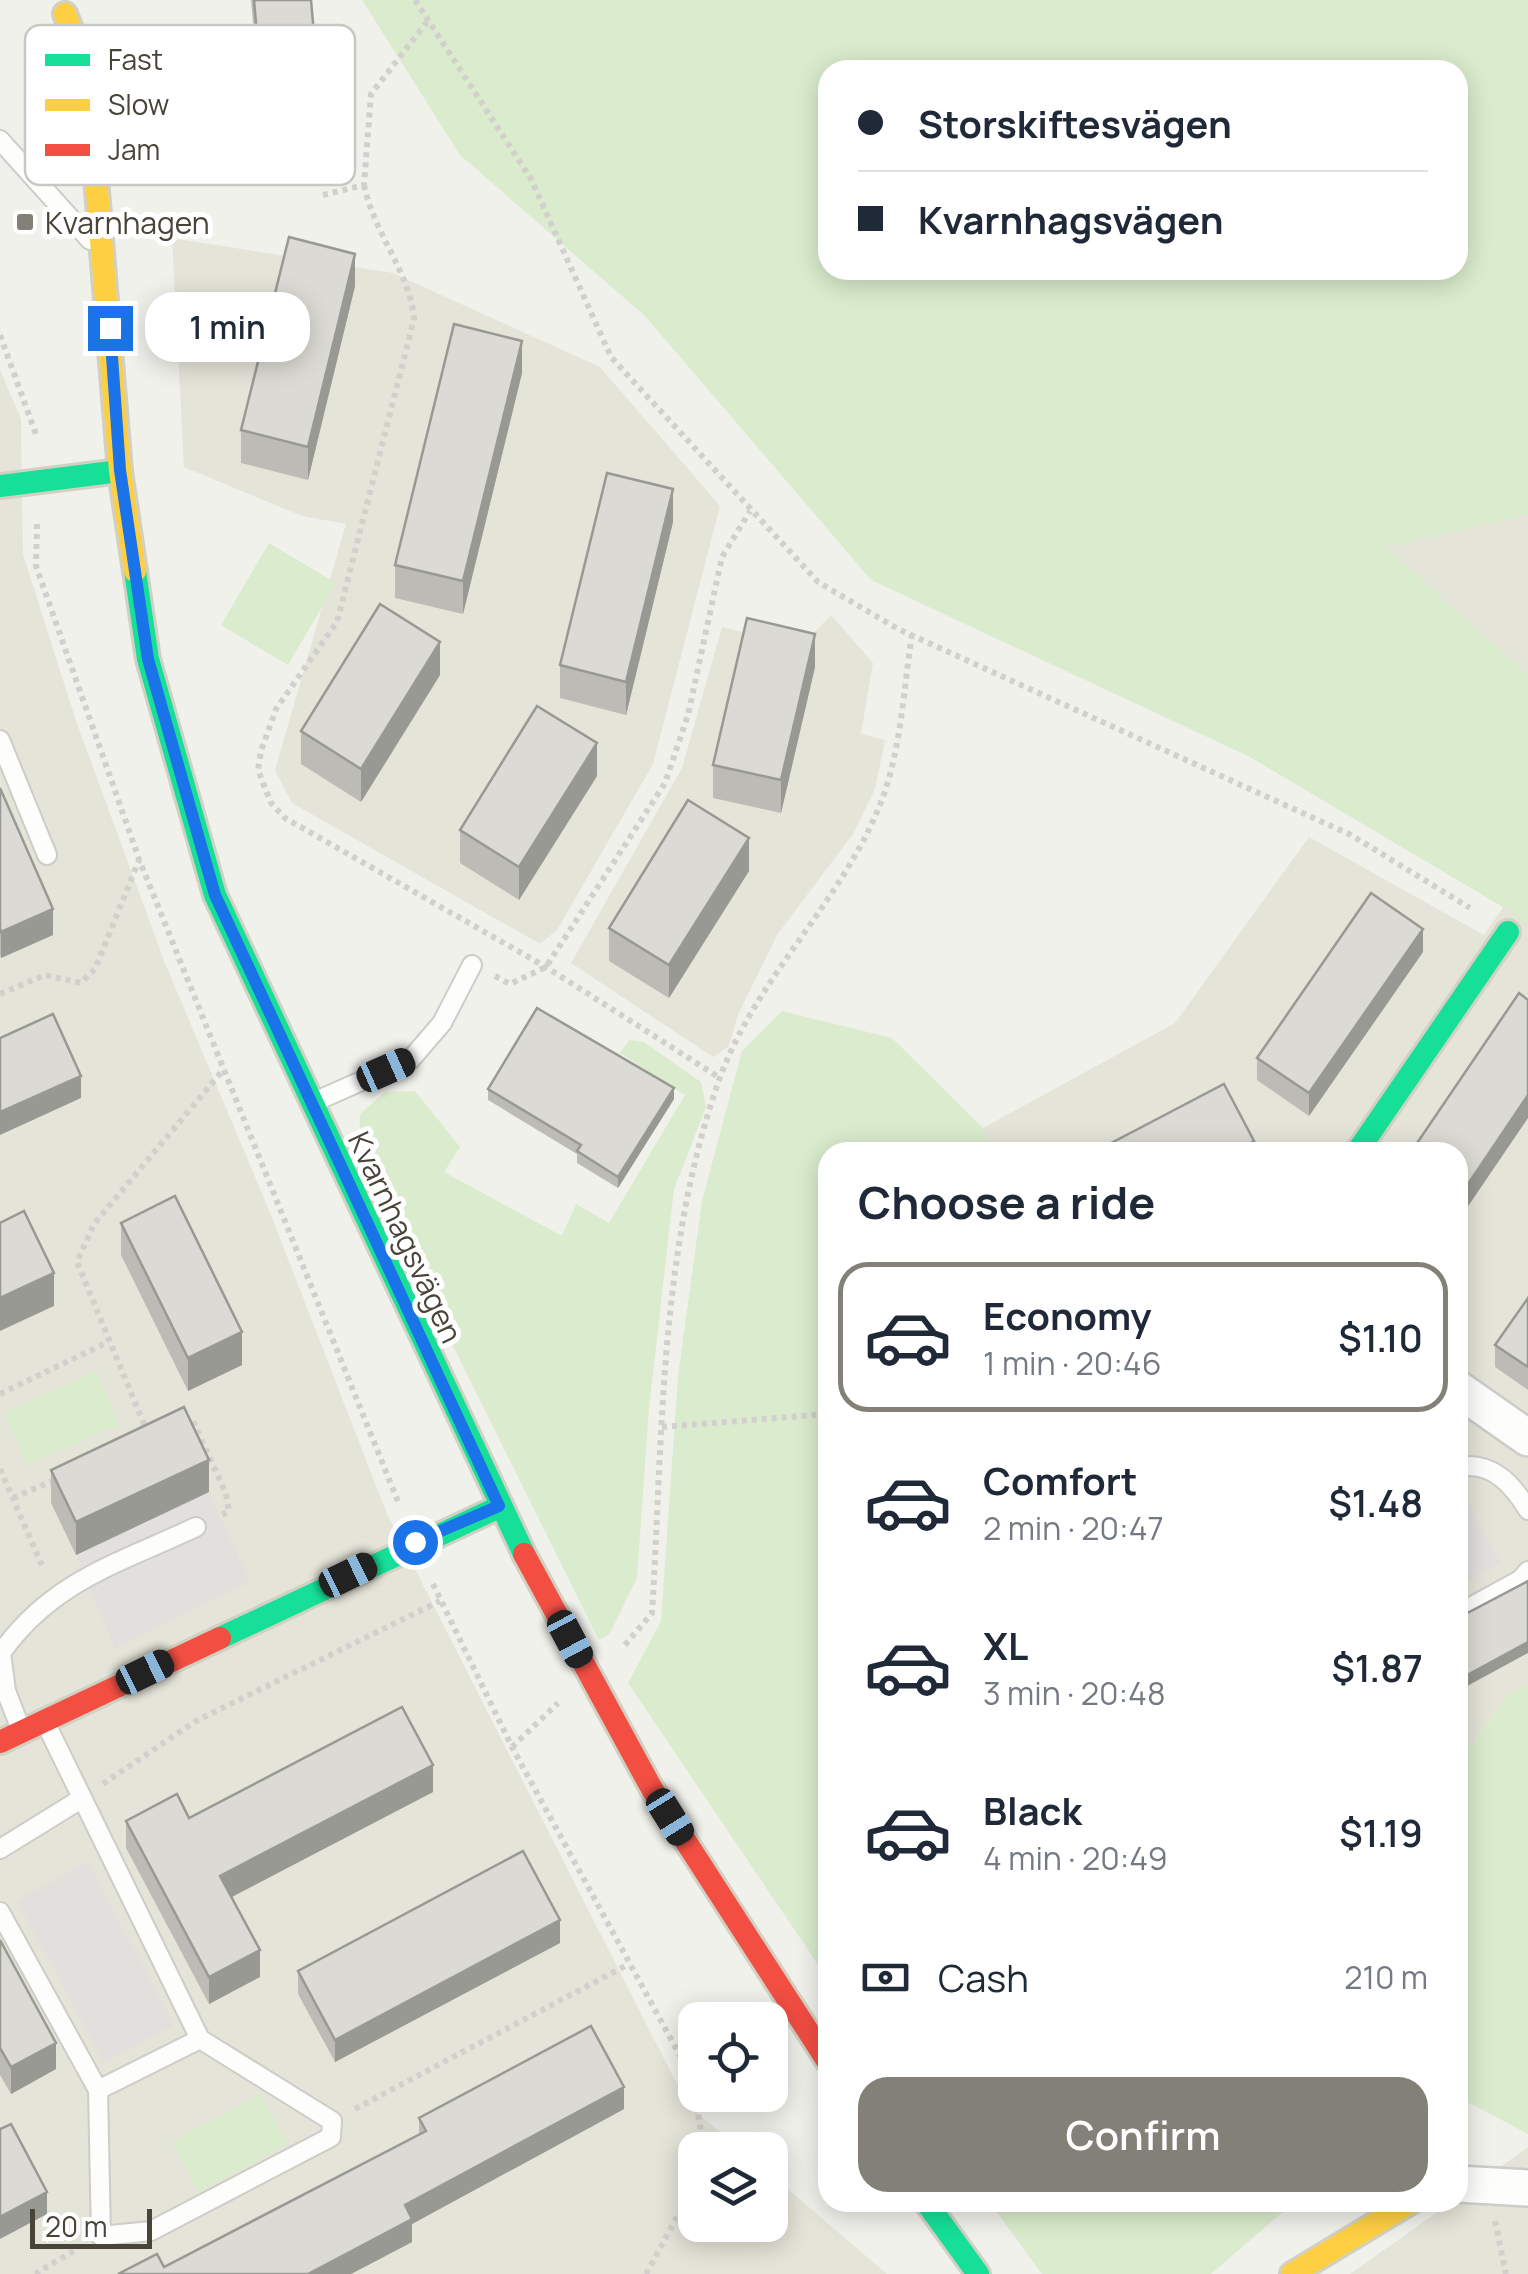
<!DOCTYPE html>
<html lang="en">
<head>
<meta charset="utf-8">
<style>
	body { margin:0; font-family:Manrope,sans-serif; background:#f2f2f3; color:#1f2937; height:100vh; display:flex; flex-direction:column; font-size:38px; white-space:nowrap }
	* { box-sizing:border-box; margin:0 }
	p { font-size:32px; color:#747a83 }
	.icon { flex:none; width:55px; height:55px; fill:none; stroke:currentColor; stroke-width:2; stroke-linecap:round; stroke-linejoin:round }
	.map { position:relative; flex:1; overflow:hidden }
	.drawer { position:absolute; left:818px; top:1142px; width:650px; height:1070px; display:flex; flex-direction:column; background:#fff; border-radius:30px; box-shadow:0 5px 25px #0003 }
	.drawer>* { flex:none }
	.hud { position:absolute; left:818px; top:60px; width:650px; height:220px; border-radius:30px; box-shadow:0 5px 25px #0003; display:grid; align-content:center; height:220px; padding:0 40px; background:#fff }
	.controls { position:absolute; left:678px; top:2002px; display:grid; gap:20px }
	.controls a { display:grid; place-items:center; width:110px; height:110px; border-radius:20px; background:#fff; box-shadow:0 5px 25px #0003; font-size:50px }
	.scale { position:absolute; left:30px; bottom:25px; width:122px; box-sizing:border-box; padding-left:10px; border:5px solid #484438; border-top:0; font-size:28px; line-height:35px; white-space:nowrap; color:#484438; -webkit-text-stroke:8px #fff; paint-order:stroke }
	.end { position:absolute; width:45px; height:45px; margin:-22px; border:12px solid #1a73e8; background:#fff; box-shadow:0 0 0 5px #fff }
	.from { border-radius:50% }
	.bubble { position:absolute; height:70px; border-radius:30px; background:#fff; box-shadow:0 5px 25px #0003; font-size:32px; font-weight:600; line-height:70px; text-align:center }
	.car { position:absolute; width:30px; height:60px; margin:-30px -15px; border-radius:12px; box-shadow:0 0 8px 2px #0007; background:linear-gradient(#222 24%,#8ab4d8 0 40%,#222 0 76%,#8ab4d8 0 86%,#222 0) }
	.hud b { display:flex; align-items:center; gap:35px; height:95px; font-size:38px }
	.hud b+b { border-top:2px solid #e0e1e3 }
	.hud i { width:25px; height:25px; background:#1f2937 }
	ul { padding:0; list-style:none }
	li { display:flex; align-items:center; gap:30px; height:150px; margin:0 20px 15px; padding:0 20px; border:5px solid transparent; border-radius:30px }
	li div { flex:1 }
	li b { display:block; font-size:38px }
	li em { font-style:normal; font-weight:600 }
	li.active { border-color:#838177 }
	li>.icon { width:90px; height:90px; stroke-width:1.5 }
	h2 { padding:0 40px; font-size:45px; line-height:120px }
	.pay { display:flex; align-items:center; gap:25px; height:110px; padding:0 40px; font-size:38px }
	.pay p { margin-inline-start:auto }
	.cta { display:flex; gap:20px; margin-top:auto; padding:20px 40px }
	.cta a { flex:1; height:115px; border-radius:30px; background:#838177; color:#fff; font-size:40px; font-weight:600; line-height:115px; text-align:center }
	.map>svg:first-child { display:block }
	.residential { fill:#e5e4d9 }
	.green { fill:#daeccd; fill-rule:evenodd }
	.parking { fill:#e1e0dc }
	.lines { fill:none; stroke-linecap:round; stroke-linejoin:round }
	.lane-casing { stroke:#cdccc7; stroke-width:22 }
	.street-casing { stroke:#cdccc7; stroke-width:40 }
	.fast-casing { stroke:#d1d0c3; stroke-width:28 }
	.slow-casing { stroke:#d1d0c3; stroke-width:28 }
	.jam-casing { stroke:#d1d0c3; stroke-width:28 }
	.path { stroke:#d2d0cc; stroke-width:6; stroke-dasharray:5 5; stroke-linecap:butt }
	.lane { stroke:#fdfdfc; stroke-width:18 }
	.street { stroke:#fdfdfc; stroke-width:35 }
	.fast { stroke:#16e098; stroke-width:22 }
	.slow { stroke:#ffcf43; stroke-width:22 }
	.jam { stroke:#f24e42; stroke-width:22 }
	.wall { fill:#bcbbb6 }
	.shaded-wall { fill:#999994 }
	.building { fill:#dbdad4; stroke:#999994; stroke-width:2.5 }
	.route { stroke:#1a73e8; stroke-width:12 }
	.poi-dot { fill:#838177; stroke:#fff; stroke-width:4 }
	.labels { text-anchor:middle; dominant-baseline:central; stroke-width:10; stroke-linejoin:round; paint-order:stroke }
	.poi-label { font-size:30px; fill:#484438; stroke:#fff; text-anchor:start }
	.street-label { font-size:30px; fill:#484438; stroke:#fff }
	.key { fill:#fff; stroke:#c8c7c3; stroke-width:2.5 }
	.key-label { font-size:28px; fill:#484438 }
</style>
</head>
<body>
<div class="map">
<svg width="1528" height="2274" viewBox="0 0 1528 2274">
	<rect width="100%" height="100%" fill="#f1f1ec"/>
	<!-- residential -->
	<path class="residential" d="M172,238l221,35 207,94 120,139 -67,258 -96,166 -17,14 -248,-141 -17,-33 71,-246 -44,-8 -118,-49z
		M0,370l21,49 2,135 53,167 89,242 106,252 116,299 300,590 54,46h-46v75h75v-51l117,100h-887z
		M1528,514v161l-143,-128z
		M831,615l42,48 -12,71 24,6 -10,49 -22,45 -76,101 -39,80 -9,31 -16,11 -142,-94 111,-195 40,-141 79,19z
		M1309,837l175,98 20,-29 24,16v763l-18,8 -52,70v-611h-470l-5,-24 192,-105z
		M1528,2147v127h-178l100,-71 8,-1v-5z"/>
	<!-- green -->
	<path class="green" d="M362,0h1166v514l-142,33 142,128v247l-280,-166 -377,-176 -226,-264 -185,-161zM828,70h630v200h-630z
		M269,543l67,40 -48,82 -67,-40z
		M782,1011l110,27 91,90 5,24h-160l-1,826 -199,-295 33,-62 17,-245 24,-175 40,-150z
		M629,1040l15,2 57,40 5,25 -32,82 -25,219 -12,170 -28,57 -10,5 -240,-483 1,-43 25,-22 30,-1 45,56 -16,25 118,64 14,-32 33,19 76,-128 -65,-42z
		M96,1372l23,53 -92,40 -23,-53z
		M1528,1685v449l-70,-37v-334l52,-70z
		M261,2094l27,50 -89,49 -27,-51z
		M990,2203h303l-82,71h-169z"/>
	<!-- parking -->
	<path class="parking" d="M1458,1485l43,78 -43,24z
		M209,1492l41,90 -135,67 -39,-94z
		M88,1862l86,163 -70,38 -87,-163z"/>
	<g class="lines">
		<!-- lane casing -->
		<g class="lane-casing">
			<path id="lane" d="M0,140l90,100
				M0,740l47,115
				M314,1102l97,-43 31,-36 30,-58
				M1458,1467c33,-6 54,16 70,43
				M1458,1614l62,-34 8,-9
				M20,1727l-14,-36 -5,-38c51,-72 118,-90 195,-126
				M0,1849l81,-50
				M0,1912l98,178 3,146 50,-5 180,-94 1,-16 -132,-82 -153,-313
				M98,2090l102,-51"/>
		</g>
		<!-- street casing -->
		<g class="street-casing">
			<path id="street" d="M1458,1389l70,49
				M1458,2184l70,4"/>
		</g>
		<!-- fast casing -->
		<g class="fast-casing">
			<path id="fast" d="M0,486l120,-15
				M135,571l13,88 67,236 309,659
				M1357,1152l151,-220
				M220,1638l279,-131
				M926,2202l52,72"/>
		</g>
		<!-- slow casing -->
		<g class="slow-casing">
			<path id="slow" d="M65,14l22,55 33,402 15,100
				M1292,2274l119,-72"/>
		</g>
		<!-- jam casing -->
		<g class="jam-casing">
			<path id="jam" d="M524,1554l128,235 176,273
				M0,1742l220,-104"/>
		</g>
		<!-- path -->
		<path class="path" d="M415,0l116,179 80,178 207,225 80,47 453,206 119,73
			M364,185c11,51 46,87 50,134l-77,303 -61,87 -15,42 -3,19 13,33 14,15 261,149 174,111
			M323,195l41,-10 7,-91 56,-72
			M0,335l37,102
			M37,524l-1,42 103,293 260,645
			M495,976l15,8 36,-17 119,-184 23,-68 34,-158 28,-46
			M0,994l45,-19 36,8 14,-14 44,-109
			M0,1394l108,-52
			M185,1422l7,-3 34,75 3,17 -9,5
			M662,1427l166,-13
			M148,1434l-71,-172 17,-38 129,-154
			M0,1469l44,101
			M13,1498l42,-18
			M433,1584l79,163 173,318 10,29
			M625,1645l27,-32c11,-178 7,-362 67,-533 36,-100 117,-172 158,-268 24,-55 26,-119 35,-178
			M512,1747l46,-44
			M103,1784l93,-63 244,-120
			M695,2095l9,55
			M355,2109l272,-144
			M1495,2221l11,53
			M35,2274l42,-25
			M646,2274l49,-90"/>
		<!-- lane -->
		<use href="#lane" class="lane"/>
		<!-- street -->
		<use href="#street" class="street"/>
		<!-- fast -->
		<use href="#fast" class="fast"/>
		<!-- slow -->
		<use href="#slow" class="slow"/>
		<!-- jam -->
		<use href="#jam" class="jam"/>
	</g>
	<!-- wall -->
	<path class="wall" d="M251,0h60l10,114v32l-31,3 -1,-15 -26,2z
		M355,286l-47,194 -67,-17v-33z
		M522,373l-59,241 -68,-16v-33z
		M673,522l-47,193 -66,-17v-33z
		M815,667l-34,146 -68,-15v-33z
		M440,675l-79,127 -60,-38v-33z
		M597,776l-78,124 -59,-37v-33z
		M0,788l53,147 -52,23 -1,-3z
		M749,871l-80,127 -60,-37v-33z
		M1423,952l-114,164 -52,-36v-22z
		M488,1089l186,10 -56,89 -41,-25v-9l-89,-54z
		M121,1223l121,142 -54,26 -67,-136z
		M1528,1298v92l-33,-23v-22z
		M51,1470l158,22 -133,63 -25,-52z
		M433,1792l-201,105 28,80 -51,27 -83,-156v-27l63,-3z
		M0,1940l56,129 -45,25 -11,-19z
		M560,1943l-225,119 -37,-68v-23z
		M624,2109l-212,115v18l-61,32h-233l46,-7 255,-133v-16z"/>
	<!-- shaded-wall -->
	<path class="shaded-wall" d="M355,254v32l-47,194v-33z
		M522,341v32l-59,241v-33z
		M673,489v33l-47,193v-33z
		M815,634v33l-34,146v-33z
		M440,642v33l-79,127v-33z
		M597,743v33l-78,124v-33z
		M749,838v33l-80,127v-33z
		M53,909v26l-52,23v-26z
		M1423,929v23l-114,164v-23z
		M81,1076v22l-81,37v-23z
		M674,1088v11l-56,89v-11z
		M1528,1095v23l-70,103v-22z
		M1254,1141v11h-21z
		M54,1273v33l-54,25v-33z
		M242,1332v33l-54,26v-33z
		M209,1460v32l-133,63v-33z
		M1528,1642v11l-70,38v-11z
		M433,1765v27l-213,111v-27z
		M560,1920v23l-225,119v-22z
		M260,1950v27l-51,27v-27z
		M56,2043v26l-45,25v-27z
		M624,2087v22l-212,115v18l-61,32h-43l97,-69z
		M47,2192v22l-47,25v-22z"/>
	<!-- building -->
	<path class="building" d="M254,0h57l10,114 -31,2 -1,-14 -26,2z
		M289,237l66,17 -47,193 -67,-17z
		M454,324l68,17 -59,240 -68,-16z
		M607,473l66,16 -47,193 -66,-17z
		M380,604l60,38 -79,127 -60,-38z
		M747,618l68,16 -34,146 -68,-15z
		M537,706l60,37 -78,124 -59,-37z
		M0,788l53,121 -52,23 -1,-4z
		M688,800l61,38 -80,127 -60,-37z
		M1371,893l52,36 -114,164 -52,-35z
		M1519,993l9,7v95l-70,104v-47h-47z
		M537,1008l137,80 -56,89 -41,-26 4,-6 -93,-56z
		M53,1014l28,62 -81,36v-74z
		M1224,1084l30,57 -21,11h-139z
		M175,1196l67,136 -54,26 -67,-135z
		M24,1211l30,62 -54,25v-75z
		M1528,1298v69l-33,-22z
		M184,1407l25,53 -133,62 -25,-52z
		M1528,1581v61l-70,38v-62z
		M402,1707l31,58 -213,111 40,74 -51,27 -83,-156 51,-27 12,24z
		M523,1851l37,69 -225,120 -37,-69z
		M0,1940l56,103 -45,24 -11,-19z
		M591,2026l33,61 -219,118 7,14 -104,55h-190l39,-20 7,13 262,-136 -7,-13z
		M11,2124l36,68 -47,25v-88z"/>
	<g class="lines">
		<!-- route -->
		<path class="route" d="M110,328l10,142 28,189 67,236 284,611 -84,36"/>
	</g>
	<!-- markers -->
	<rect class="poi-dot" x="15" y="212" width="20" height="20" rx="5"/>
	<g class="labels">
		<!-- poi labels -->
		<g class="poi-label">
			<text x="45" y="222">Kvarnhagen</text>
		</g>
		<!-- street labels -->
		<g class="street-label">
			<text transform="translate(406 1237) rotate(65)">Kvarnhagsvägen</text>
		</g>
	</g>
	<!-- legend -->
	<rect x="25" y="25" width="330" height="160" rx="15" class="key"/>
	<rect x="45" y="54" width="45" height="12" fill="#16e098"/>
	<rect x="45" y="99" width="45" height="12" fill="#ffcf43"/>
	<rect x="45" y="144" width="45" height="12" fill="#f24e42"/>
	<g class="key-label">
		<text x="108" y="70">Fast</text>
		<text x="108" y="115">Slow</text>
		<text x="108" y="160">Jam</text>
	</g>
</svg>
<div class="controls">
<a><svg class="icon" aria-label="locate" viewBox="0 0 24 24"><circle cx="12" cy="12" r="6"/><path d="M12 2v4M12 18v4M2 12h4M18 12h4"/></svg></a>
<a><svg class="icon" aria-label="layers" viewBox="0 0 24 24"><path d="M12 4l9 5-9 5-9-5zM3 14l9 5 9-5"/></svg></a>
</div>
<div class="scale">20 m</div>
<i class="end from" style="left:415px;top:1542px"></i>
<i class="end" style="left:110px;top:328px"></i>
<div class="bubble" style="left:145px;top:292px;width:165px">1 min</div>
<i class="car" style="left:386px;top:1070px;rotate:66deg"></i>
<i class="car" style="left:348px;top:1575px;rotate:64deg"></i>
<i class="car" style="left:570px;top:1639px;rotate:152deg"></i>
<i class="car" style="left:145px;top:1672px;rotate:64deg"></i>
<i class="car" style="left:670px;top:1817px;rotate:148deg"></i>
<div class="hud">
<b><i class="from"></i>Storskiftesvägen</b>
<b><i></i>Kvarnhagsvägen</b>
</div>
<section class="drawer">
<h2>Choose a ride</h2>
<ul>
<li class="active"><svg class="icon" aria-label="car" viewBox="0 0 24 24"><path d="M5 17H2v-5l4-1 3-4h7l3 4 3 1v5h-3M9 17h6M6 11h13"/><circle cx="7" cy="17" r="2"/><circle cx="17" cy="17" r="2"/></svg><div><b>Economy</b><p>1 min · 20:46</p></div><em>$1.10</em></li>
<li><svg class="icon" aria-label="car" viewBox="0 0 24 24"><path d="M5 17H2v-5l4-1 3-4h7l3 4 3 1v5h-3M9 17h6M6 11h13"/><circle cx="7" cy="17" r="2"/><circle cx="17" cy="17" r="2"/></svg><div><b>Comfort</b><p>2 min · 20:47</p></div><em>$1.48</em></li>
<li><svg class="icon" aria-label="car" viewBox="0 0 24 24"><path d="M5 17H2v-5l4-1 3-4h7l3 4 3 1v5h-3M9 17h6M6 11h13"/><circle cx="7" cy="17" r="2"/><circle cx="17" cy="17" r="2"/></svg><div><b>XL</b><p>3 min · 20:48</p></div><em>$1.87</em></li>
<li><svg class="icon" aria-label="car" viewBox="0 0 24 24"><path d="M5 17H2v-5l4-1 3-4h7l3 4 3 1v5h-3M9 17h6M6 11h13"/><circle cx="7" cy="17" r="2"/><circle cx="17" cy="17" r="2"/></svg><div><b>Black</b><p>4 min · 20:49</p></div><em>$1.19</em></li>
</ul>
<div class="pay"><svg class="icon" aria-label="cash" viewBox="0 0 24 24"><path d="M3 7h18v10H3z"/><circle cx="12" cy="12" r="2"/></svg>Cash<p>210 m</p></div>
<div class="cta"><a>Confirm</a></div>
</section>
</div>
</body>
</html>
